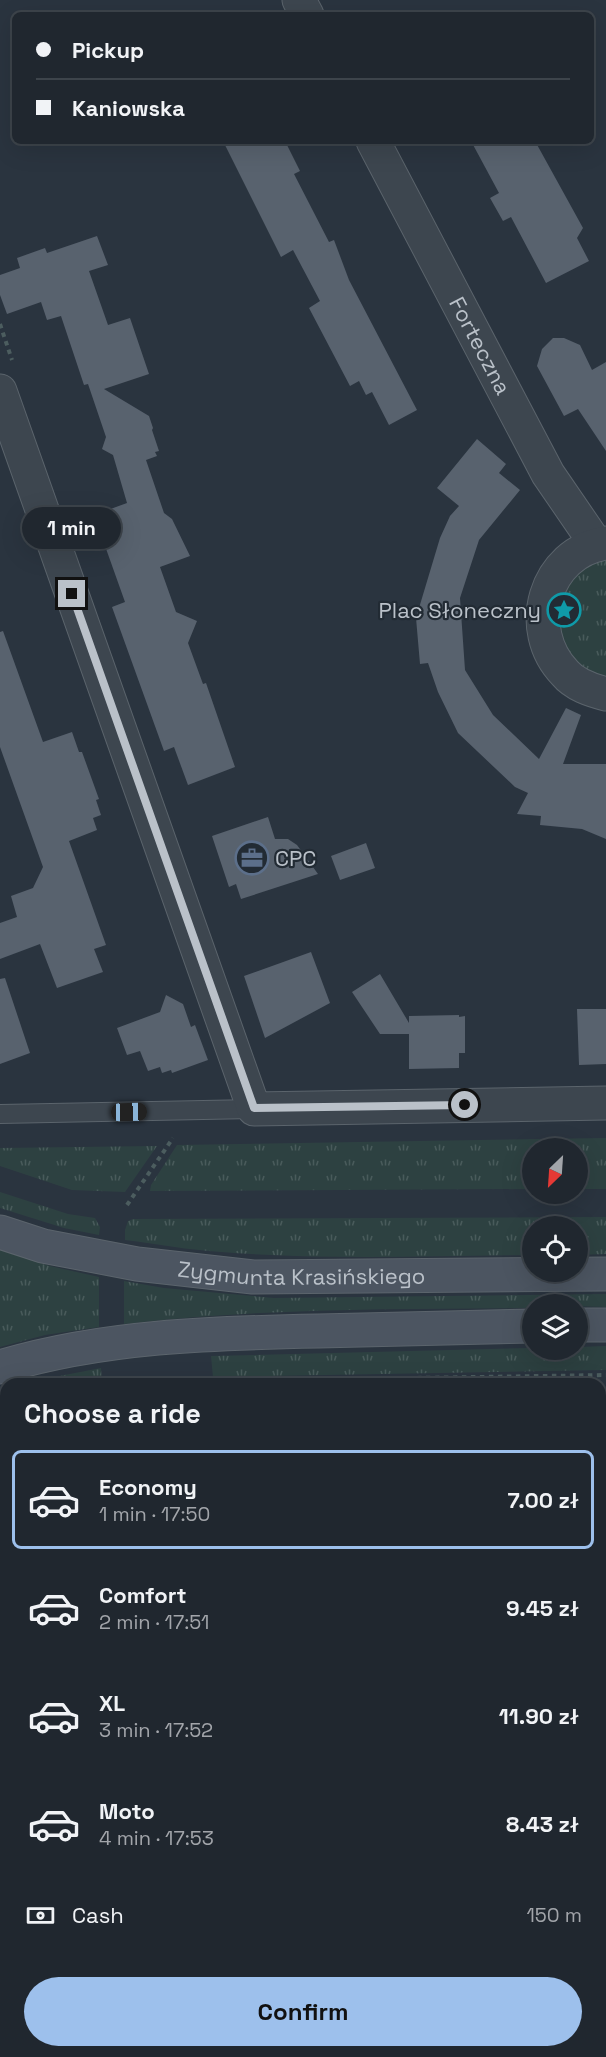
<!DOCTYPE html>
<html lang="en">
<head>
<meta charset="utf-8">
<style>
	body { margin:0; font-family:"Space Grotesk",sans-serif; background:#2d333b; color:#f1f3f6; height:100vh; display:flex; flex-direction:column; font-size:22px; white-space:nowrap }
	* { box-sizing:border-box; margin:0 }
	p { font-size:20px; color:#a2a5aa }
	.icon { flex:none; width:33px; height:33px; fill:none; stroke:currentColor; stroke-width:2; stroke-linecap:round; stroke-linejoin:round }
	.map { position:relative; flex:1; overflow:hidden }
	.side { position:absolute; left:0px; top:1378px; width:606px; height:680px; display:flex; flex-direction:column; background:#20272f; border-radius:18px 18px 0 0; box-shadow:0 6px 24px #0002,0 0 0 2px #3d444b }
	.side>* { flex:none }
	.top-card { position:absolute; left:12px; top:12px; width:582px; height:132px; border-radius:9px; box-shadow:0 6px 24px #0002,0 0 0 2px #3d444b; display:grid; align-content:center; height:132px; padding:0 24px; background:#20272f }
	.needle { width:39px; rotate:205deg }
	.fabs { position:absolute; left:522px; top:1138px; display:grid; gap:12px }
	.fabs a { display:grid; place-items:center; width:66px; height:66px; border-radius:50%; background:#20272f; box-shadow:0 6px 24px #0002,0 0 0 2px #3d444b; font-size:30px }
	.end { position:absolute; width:27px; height:27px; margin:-14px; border:8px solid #bac1c9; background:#111; box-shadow:0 0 0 3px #111 }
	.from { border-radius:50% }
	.bubble { position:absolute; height:42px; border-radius:21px; background:#20272f; box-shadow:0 6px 24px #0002,0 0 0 2px #3d444b; font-size:20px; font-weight:700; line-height:42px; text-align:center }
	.car { position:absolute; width:18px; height:36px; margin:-18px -9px; border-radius:8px; box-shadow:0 0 4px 2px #0007; background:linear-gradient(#222 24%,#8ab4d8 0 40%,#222 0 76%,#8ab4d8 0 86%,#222 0) }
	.top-card b { display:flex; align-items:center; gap:21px; height:57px; font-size:22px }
	.top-card b+b { border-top:2px solid #3d444b }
	.top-card i { width:15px; height:15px; background:#f1f3f6 }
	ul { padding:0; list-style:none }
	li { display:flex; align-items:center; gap:18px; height:99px; margin:0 12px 9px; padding:0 12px; border:3px solid transparent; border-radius:9px }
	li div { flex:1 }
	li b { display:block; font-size:22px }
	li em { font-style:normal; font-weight:700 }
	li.on { border-color:#9dc0ec }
	li>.icon { width:54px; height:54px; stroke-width:1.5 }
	h2 { padding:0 24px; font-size:27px; line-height:72px }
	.pay { display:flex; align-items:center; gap:15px; height:66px; padding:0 24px; font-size:22px }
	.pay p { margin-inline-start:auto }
	.cta { display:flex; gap:12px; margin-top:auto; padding:12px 24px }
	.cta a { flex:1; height:69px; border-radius:36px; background:#9dc0ec; color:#111; font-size:24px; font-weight:700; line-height:69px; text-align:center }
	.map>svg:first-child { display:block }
	.grass { fill:url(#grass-tufts) }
	.forest { fill:url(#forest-firs) }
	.building { fill:#58626e }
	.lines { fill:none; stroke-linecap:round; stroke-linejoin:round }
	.lane-casing { stroke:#5b646c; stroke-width:20 }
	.street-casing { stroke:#5b646c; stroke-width:35 }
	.secondary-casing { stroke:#5b646c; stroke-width:35 }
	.path { stroke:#4c5d5f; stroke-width:4; stroke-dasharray:4.5 4.5; stroke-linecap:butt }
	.lane { stroke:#3d464f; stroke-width:18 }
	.street { stroke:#3d464f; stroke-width:33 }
	.secondary { stroke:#4c5561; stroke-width:33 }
	.route { stroke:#bac1c9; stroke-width:8 }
	.labels { text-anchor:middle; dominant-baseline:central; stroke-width:4.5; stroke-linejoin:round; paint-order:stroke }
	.street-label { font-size:22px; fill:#bac1c9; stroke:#222b34 }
	.poi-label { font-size:22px; fill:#bac1c9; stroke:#222b34; text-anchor:end }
</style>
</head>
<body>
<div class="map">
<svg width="606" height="2057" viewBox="0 0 606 2057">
	<defs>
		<pattern id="grass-tufts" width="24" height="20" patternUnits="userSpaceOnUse" patternTransform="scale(1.5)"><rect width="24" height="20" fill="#2d4141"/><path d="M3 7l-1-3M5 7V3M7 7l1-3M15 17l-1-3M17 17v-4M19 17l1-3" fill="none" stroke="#495b5b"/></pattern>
		<pattern id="forest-firs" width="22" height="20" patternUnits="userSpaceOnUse" patternTransform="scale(1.5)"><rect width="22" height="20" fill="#2d4141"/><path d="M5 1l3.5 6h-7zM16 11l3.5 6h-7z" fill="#495b5b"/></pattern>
	</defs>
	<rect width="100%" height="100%" fill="#2a343f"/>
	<!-- grass -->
	<path class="grass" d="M606,555v128l-33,-17 -19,-36 6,-41 12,-16z
		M606,1138v51h-28v-40h-46v40l-382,2 1,-6 26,-40z
		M157,1146l-32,46 -53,-2 -72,-24v-18z
		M0,1192l68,22 27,4 5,9 -1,8 -35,-7 -64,-20z
		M606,1217v37l-28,1v-28h-46v28c-103,1 -208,5 -311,-3 -32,-2 -64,-8 -96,-12v-10l3,-9 5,-2z
		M0,1250l50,16 49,11v50l-54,8 -45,12z
		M124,1281l40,7 110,10 332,-4v13l-74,-2v3c-136,1 -272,0 -408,16z
		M606,1346v24l-393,7 -2,-21 321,-8v2h46v-3z
		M101,1368l1,16h-84z
		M600,1395h6v53h-6z
		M6,1574v138l-6,9v-143z
		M6,1725v318h-6v-309z"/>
	<!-- forest -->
	<path class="forest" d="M6,1440v134l-6,4v-133z"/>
	<!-- building -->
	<path class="building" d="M223,141h62l15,30 -6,3 35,68 5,-2 15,40 68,130 -28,15 -17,-33 -6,3 -7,-14 -9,5 -41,-78 11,-7 -27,-51 -12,7z
		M471,141h64l48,87 -6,10 12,23 -43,22 -35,-66 -8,4 -13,-23 9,-5z
		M97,236l11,29 -19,6 19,54 22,-7 19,56 -45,15 45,27 4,12 -1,2 7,21 -4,1 2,4 -11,4 18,53 8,6 18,37 -30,11 16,45 21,9 -9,22 15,41 3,-1 29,84 -47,18 -14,-38 -10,4 -52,-144 13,-5 -31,-87 33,-12 -14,-48 -11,-6 4,-12 -18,-53 -4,1 -23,-69 -14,4 -6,-18 -34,12 -7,-19v-20l20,-7 -3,-10 28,-10 2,5z
		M553,338h11l16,7 12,25 14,-8v89l-28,-42 -14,7 -27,-50 5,-17z
		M477,439l29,25 -7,9 21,17 -41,50 -19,58 5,72 28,45 46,44 27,-51 15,7 -18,49h43v75l-24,-10 -42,-4 1,-9 -24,-2 11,-21 -13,-6 -57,-54 -20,-41 -10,-29 -8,1 -4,-46 24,-80 10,-22 9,-10 -22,-18z
		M3,631l40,111 29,-10 7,20h3l17,47 -3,1 5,15 -8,3 4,12 -28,11 37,104 -12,4 9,23 -46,16 -17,-44 -40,15v-36l17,-6 -6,-21 22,-8 10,-21 -43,-120v-115z
		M268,817l7,22h13l9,6 21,29 -77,25 -5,-15 -7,3 -17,-51z
		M366,843l9,25 -35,12 -9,-24z
		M311,952l19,51 -65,35 -21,-62z
		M380,974l29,49v-7l50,-1v2l6,-1v37h-6v15l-50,1v-35h-29l-28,-42z
		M5,978l25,75 -30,11v-85z
		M166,995l17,9 8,23 4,-2 13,35 -36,13 -1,-3 -9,3 -2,-6 -12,4 -8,-20 -13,4 -10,-27 43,-16z
		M577,1009h29v55l-27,1z"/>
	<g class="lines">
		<!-- lane casing -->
		<g class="lane-casing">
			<path id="lane" d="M0,1114l254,-5"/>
		</g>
		<!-- street casing -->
		<g class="street-casing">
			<g id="street">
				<path d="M299,0l8,15"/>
				<path id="s1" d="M373,141l175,333 48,70"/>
				<path d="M0,391l254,718 352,-6"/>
				<path d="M606,543c-62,9 -83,87 -41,130 10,12 26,17 41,21"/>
				<path d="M600,1671h6"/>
				<path d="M600,2004l6,1"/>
				<path d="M407,2057l1,-5"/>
			</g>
		</g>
		<!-- secondary casing -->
		<g class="secondary-casing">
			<g id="secondary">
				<path id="s2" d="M0,1232l43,14 94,18 116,13 353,-3"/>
				<path d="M578,1325h28"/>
				<path d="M0,1367c103,-31 212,-34 319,-36 71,-2 142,-3 213,-5"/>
			</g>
		</g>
		<!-- path -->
		<path class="path" d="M0,324l12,36
			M127,1205l46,-67
			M192,1384l92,-4 322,-5
			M0,1417l6,-2
			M0,1430l6,-2
			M0,1642l6,-1
			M0,1728l6,-8"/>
		<!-- lane -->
		<use href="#lane" class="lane"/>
		<!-- street -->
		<use href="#street" class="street"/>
		<!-- secondary -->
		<use href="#secondary" class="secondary"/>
	</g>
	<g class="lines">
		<!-- route -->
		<path class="route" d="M72,594l182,514 211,-3"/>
	</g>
	<!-- icons -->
	<defs>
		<g id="sight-ring" transform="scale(1.725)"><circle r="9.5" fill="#222b34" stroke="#0f9aa8" stroke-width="1.5"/><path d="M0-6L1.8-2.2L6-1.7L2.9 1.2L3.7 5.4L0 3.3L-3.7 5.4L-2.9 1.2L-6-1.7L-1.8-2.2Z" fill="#0f9aa8"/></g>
		<g id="office-ring" transform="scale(1.725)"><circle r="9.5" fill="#222b34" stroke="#5c6f8a" stroke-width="1.5"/><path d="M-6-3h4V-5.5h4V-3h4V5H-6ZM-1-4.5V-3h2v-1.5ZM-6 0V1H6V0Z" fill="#5c6f8a"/></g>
	</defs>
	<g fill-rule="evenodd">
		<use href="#sight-ring" x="564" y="610"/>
		<use href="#office-ring" x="252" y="858"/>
	</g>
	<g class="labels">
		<!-- street labels -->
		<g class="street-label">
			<text stroke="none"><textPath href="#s1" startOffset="231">Forteczna</textPath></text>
			<text stroke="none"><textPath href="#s2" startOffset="306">Zygmunta Krasińskiego</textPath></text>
		</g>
		<!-- poi labels -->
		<g class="poi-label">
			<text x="541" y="610">Plac Słoneczny</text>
			<text x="275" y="858" text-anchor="start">CPC</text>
		</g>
	</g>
</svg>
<div class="fabs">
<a><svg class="needle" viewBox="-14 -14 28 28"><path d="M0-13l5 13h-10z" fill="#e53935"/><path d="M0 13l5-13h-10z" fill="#a2a5aa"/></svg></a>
<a><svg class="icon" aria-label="locate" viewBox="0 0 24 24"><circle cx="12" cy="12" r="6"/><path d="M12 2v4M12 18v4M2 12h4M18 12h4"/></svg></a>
<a><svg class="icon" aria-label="layers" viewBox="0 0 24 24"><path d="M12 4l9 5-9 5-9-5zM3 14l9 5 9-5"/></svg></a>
</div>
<i class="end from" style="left:465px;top:1105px"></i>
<i class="end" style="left:72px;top:594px"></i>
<div class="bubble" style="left:22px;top:507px;width:99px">1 min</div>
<i class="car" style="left:129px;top:1112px;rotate:89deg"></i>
<div class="top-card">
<b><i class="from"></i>Pickup</b>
<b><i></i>Kaniowska</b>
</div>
<section class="side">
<h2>Choose a ride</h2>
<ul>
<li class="on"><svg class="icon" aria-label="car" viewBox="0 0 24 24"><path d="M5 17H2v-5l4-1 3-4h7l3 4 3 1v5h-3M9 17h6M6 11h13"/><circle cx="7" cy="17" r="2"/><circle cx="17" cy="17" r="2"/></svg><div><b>Economy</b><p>1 min · 17:50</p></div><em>7.00 zł</em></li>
<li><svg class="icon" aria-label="car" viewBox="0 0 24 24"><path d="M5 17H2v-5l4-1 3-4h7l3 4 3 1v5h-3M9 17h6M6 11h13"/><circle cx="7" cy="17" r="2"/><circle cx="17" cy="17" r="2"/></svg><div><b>Comfort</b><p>2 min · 17:51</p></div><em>9.45 zł</em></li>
<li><svg class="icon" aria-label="car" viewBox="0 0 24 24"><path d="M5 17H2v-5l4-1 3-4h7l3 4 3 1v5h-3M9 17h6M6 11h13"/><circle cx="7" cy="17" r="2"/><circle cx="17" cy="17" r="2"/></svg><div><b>XL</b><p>3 min · 17:52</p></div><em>11.90 zł</em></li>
<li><svg class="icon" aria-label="car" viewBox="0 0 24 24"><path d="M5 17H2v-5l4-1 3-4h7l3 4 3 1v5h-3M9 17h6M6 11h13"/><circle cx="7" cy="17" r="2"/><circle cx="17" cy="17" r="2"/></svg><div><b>Moto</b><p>4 min · 17:53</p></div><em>8.43 zł</em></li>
</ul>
<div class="pay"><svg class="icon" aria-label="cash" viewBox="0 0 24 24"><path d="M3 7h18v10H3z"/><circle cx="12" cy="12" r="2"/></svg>Cash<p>150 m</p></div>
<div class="cta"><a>Confirm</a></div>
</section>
</div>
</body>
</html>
